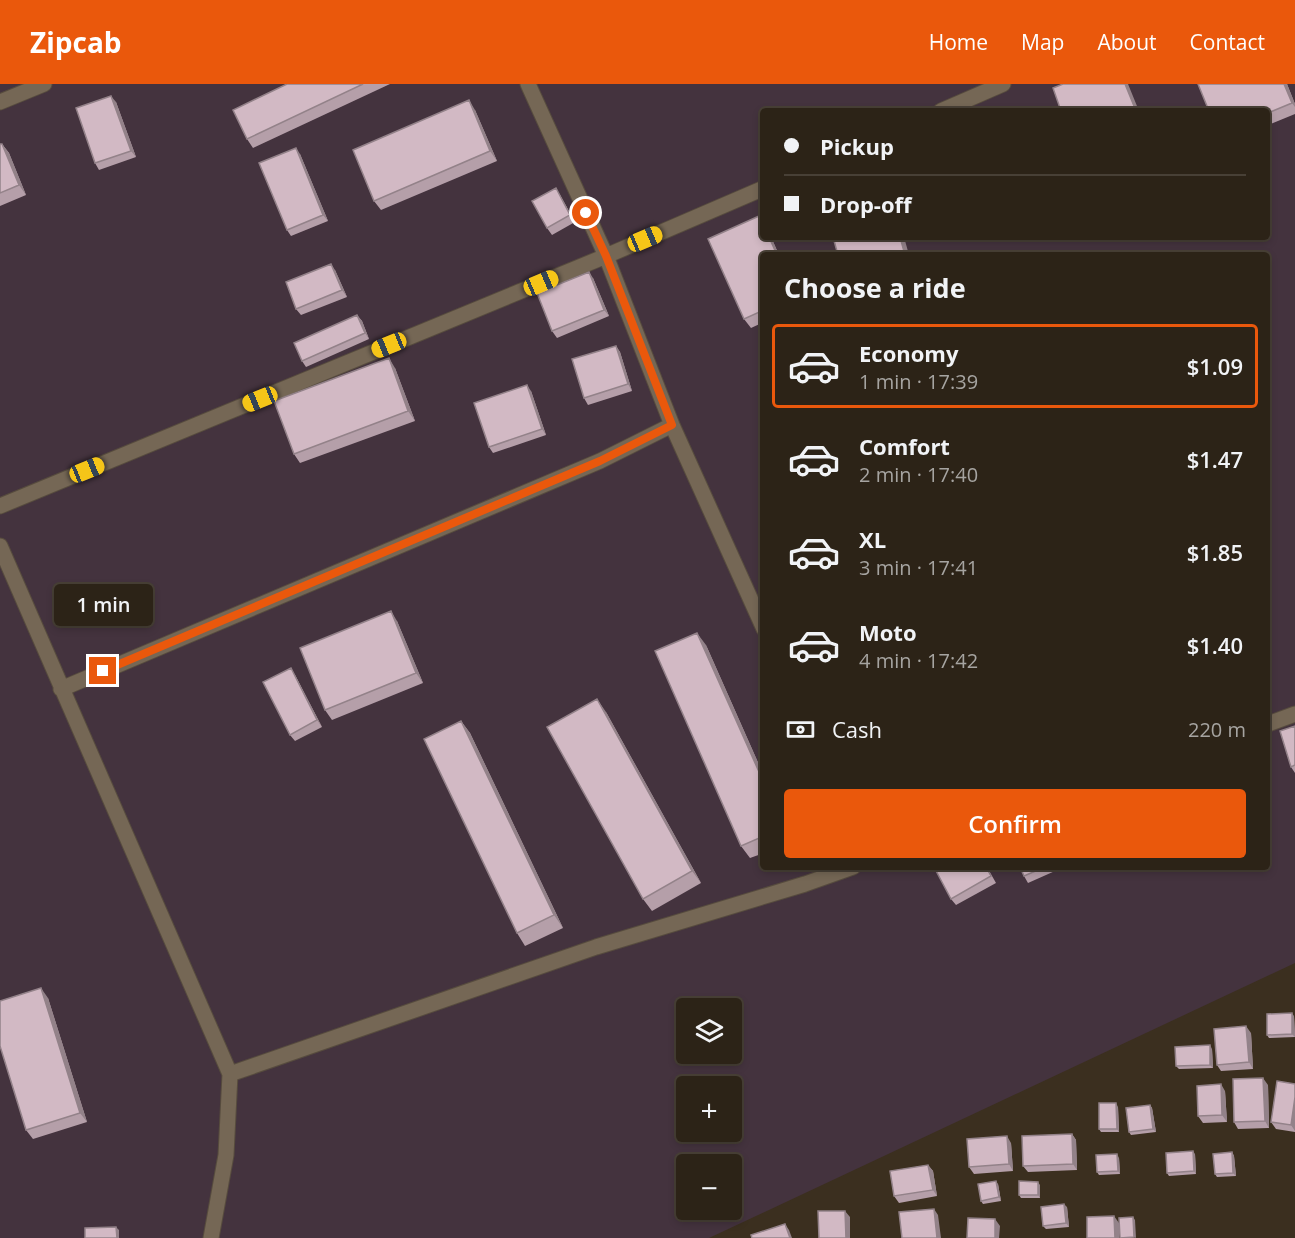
<!DOCTYPE html>
<html lang="en">
<head>
<meta charset="utf-8">
<style>
	body { margin:0; font-family:"Open Sans",sans-serif; background:#342b20; color:#f1f3f6; height:100vh; display:flex; flex-direction:column; font-size:22px; white-space:nowrap }
	* { box-sizing:border-box; margin:0 }
	p { font-size:20px; color:#a6a4a1 }
	.icon { flex:none; width:33px; height:33px; fill:none; stroke:currentColor; stroke-width:2; stroke-linecap:round; stroke-linejoin:round }
	.map { position:relative; flex:1; overflow:hidden }
	.sheet { position:absolute; left:760px; top:168px; width:510px; height:618px; display:flex; flex-direction:column; background:#2c2317; border-radius:6px; box-shadow:0 3px 9px #0003,0 0 0 2px #484036 }
	.sheet>* { flex:none }
	.guide { position:absolute; left:760px; top:24px; width:510px; height:132px; border-radius:6px; box-shadow:0 3px 9px #0003,0 0 0 2px #484036; display:grid; align-content:center; height:132px; padding:0 24px; background:#2c2317 }
	.tools { position:absolute; left:676px; top:914px; display:grid; gap:12px }
	.tools a { display:grid; place-items:center; width:66px; height:66px; border-radius:6px; background:#2c2317; box-shadow:0 3px 9px #0003,0 0 0 2px #484036; font-size:30px }
	.end { position:absolute; width:27px; height:27px; margin:-14px; border:8px solid #ea580c; background:#fff; box-shadow:0 0 0 3px #fff }
	.from { border-radius:50% }
	.bubble { position:absolute; height:42px; border-radius:6px; background:#2c2317; box-shadow:0 3px 9px #0003,0 0 0 2px #484036; font-size:20px; font-weight:600; line-height:42px; text-align:center }
	.car { position:absolute; width:18px; height:36px; margin:-18px -9px; border-radius:8px; box-shadow:0 0 4px 2px #0007; background:linear-gradient(#f5c518 24%,#345 0 40%,#f5c518 0 76%,#345 0 86%,#f5c518 0) }
	.guide b { display:flex; align-items:center; gap:21px; height:57px; font-size:22px }
	.guide b+b { border-top:2px solid #484036 }
	.guide i { width:15px; height:15px; background:#f1f3f6 }
	ul { padding:0; list-style:none }
	li { display:flex; align-items:center; gap:18px; height:84px; margin:0 12px 9px; padding:0 12px; border:3px solid transparent; border-radius:6px }
	li div { flex:1 }
	li b { display:block; font-size:22px }
	li em { font-style:normal; font-weight:600 }
	li.current { border-color:#ea580c }
	li>.icon { width:54px; height:54px; stroke-width:1.5 }
	h2 { padding:0 24px; font-size:27px; line-height:72px }
	.pay { display:flex; align-items:center; gap:15px; height:66px; padding:0 24px; font-size:22px }
	.pay p { margin-inline-start:auto }
	.cta { display:flex; gap:12px; margin-top:auto; padding:12px 24px }
	.cta a { flex:1; height:69px; border-radius:6px; background:#ea580c; color:#fff; font-size:24px; font-weight:600; line-height:69px; text-align:center }
	header { display:flex; align-items:center; gap:36px; box-sizing:border-box; height:84px; padding:0 30px; background:#ea580c; color:#fff }
	header strong { font-size:28px }
	nav { display:flex; gap:33px; margin-inline-start:auto; font-size:21px }
	.map>svg:first-child { display:block }
	.education { fill:#44333e; fill-rule:evenodd }
	.lines { fill:none; stroke-linecap:round; stroke-linejoin:round }
	.lane-casing { stroke:#574c3e; stroke-width:17 }
	.lane { stroke:#756755; stroke-width:15 }
	.wall { fill:#b59fa9 }
	.shaded-wall { fill:#938289 }
	.building { fill:#d2b9c4; stroke:#938289; stroke-width:1.5 }
	.route { stroke:#ea580c; stroke-width:8 }
</style>
</head>
<body>
<header>
<strong>Zipcab</strong>
<nav><a>Home</a><a>Map</a><a>About</a><a>Contact</a></nav>
</header>
<div class="map">
<svg width="1295" height="1154" viewBox="0 0 1295 1154">
	<rect width="100%" height="100%" fill="#3b2f1f"/>
	<!-- education -->
	<path class="education" d="M0,0h1295v879l-586,275h-709zM764,27h504v126h-504zM764,171h504v612h-504zM687,924h45v45h-45zM687,1002h45v45h-45zM687,1080h45v45h-45z"/>
	<g class="lines">
		<!-- lane casing -->
		<g class="lane-casing">
			<path id="lane" d="M528,0l78,172 66,169 92,204
				M0,18l44,-18
				M941,27l62,-27
				M0,422l606,-250 158,-68
				M0,462l230,528 -4,81 -15,83
				M61,605l539,-228 72,-36
				M1268,640l27,-10
				M230,990l366,-127 209,-63 48,-17"/>
		</g>
		<!-- lane -->
		<use href="#lane" class="lane"/>
	</g>
	<!-- wall -->
	<path class="wall" d="M287,0h103l-137,64 -6,-9z
		M1198,0h89l8,20v10l-27,11v-14z
		M116,18l20,55 -37,13 -4,-7z
		M475,26l22,51 -116,49 -7,-9z
		M0,60h2l7,9 17,42 -26,11z
		M300,70l28,67 -37,15 -4,-6z
		M560,111l15,27 -23,13 -5,-7z
		M759,132l5,6v15h7l8,18h-15v67l-13,6 -7,-9z
		M335,186l12,27 -46,18 -5,-6z
		M593,194l16,38 -52,22 -5,-7z
		M357,231l5,6 7,18 -63,28 -4,-6z
		M616,262l4,6 12,39 -44,14 -4,-7z
		M395,284l20,53 -115,42 -6,-9z
		M531,307l15,44 -53,18 -4,-6z
		M397,537l26,62 -91,37 -7,-10z
		M706,561l58,131v77l-14,5 -9,-12z
		M295,591l27,52 -27,14 -5,-6z
		M606,628l95,171 -49,28 -9,-12z
		M461,637l9,12 93,195 -38,18 -8,-13z
		M1295,642v47l-4,-6z
		M987,783l9,16 -40,22 -5,-6z
		M1020,783h44l-36,16 -4,-7z
		M48,914l39,124 -54,17 -7,-9z
		M1294,932l1,21 -26,1 -2,-3z
		M1251,949l2,36 -32,2 -4,-6z
		M1212,965l1,19 -34,1 -3,-3z
		M1295,1000v48l-19,-3 -5,-7z
		M1268,1001l1,43 -31,1 -4,-7z
		M1225,1007l2,31 -24,1 -5,-7z
		M1150,1021l2,3 4,24 -25,3 -2,-3z
		M1118,1023l1,25h-18l-2,-3z
		M1072,1050l4,6 1,30 -49,2 -5,-6z
		M1011,1059l2,28 -39,3 -5,-7z
		M1232,1068l2,4 2,20 -19,1 -2,-3z
		M1195,1070l1,20 -27,2 -2,-3z
		M1119,1074l1,16 -21,1 -2,-3z
		M928,1081l5,6 4,25 -38,7 -5,-7z
		M998,1100l3,17 -18,3 -2,-3z
		M1040,1101v13h-19l-2,-3z
		M1067,1123l2,20 -23,2 -3,-3z"/>
	<!-- shaded-wall -->
	<path class="shaded-wall" d="M1125,0h3l11,27h-3z
		M1284,0h3l8,20v3l-3,-4z
		M111,12l5,6 20,55 -5,-6z
		M469,16l6,10 22,51 -7,-10z
		M2,60l7,9 17,42 -7,-10z
		M296,64l4,6 28,67 -5,-6z
		M556,104l4,7 15,27 -5,-7z
		M769,153h2l8,18h-2z
		M900,153h4l5,18h-4z
		M331,180l4,6 12,27 -5,-7z
		M589,188l4,6 16,38 -5,-6z
		M357,231l5,6 7,18 -4,-6z
		M616,262l4,6 12,39 -4,-7z
		M389,274l6,10 20,53 -7,-10z
		M527,301l4,6 15,44 -4,-6z
		M391,527l6,10 26,62 -7,-10z
		M697,549l9,12 58,131v7z
		M291,584l4,7 27,52 -5,-7z
		M597,615l9,13 95,171 -9,-12z
		M461,637l9,12 93,195 -9,-13z
		M41,904l7,10 39,124 -7,-9z
		M1292,929l2,3 1,21 -3,-3z
		M1246,942l5,7 2,36 -4,-7z
		M1210,961l2,4 1,19 -3,-3z
		M1263,994l5,7 1,43 -4,-7z
		M1221,1000l4,7 2,31 -5,-7z
		M1295,1013v34l-4,-6z
		M1116,1019l2,4 1,25 -2,-3z
		M1150,1021l2,3 4,24 -3,-3z
		M1072,1050l4,6 1,30 -4,-6z
		M1007,1052l4,7 2,28 -4,-7z
		M1193,1067l2,3 1,20 -2,-3z
		M1232,1068l2,4 2,20 -3,-3z
		M1117,1070l2,4 1,16 -2,-3z
		M928,1081l5,6 4,25 -4,-6z
		M996,1097l2,3 3,17 -2,-4z
		M1038,1098l2,3v13l-2,-3z
		M1064,1120l3,3 2,20 -3,-4z
		M934,1125l4,6 3,23h-4z
		M845,1127l5,6v21h-4z
		M1114,1132l5,7v15h-4z
		M1133,1133l2,3 1,18 -2,-1z
		M995,1135l5,7 -1,12h-4z
		M785,1140l4,6 3,8h-2z
		M116,1143l3,3v8h-2z"/>
	<!-- building -->
	<path class="building" d="M287,0h76l-116,55 -14,-29z
		M1063,0h62l11,27h-75l-8,-23z
		M1198,0h86l8,19 -24,10v-2h-59z
		M111,12l20,55 -36,12 -19,-55z
		M469,16l21,51 -116,50 -21,-51z
		M0,60h2l17,41 -19,8z
		M296,64l27,67 -36,15 -28,-67z
		M556,104l14,27 -23,13 -15,-27z
		M759,132l5,9v12h5l8,18h-13v55l-20,9 -36,-80z
		M833,153h67l5,18h-67z
		M331,180l11,26 -46,19 -10,-27z
		M589,188l15,38 -52,21 -15,-38z
		M357,231l8,18 -63,28 -8,-18z
		M616,262l12,38 -44,14 -12,-39z
		M389,274l19,53 -114,43 -20,-53z
		M527,301l15,44 -53,18 -15,-44z
		M391,527l25,62 -91,37 -25,-62z
		M697,549l67,150v53l-23,10 -86,-195z
		M291,584l26,52 -27,15 -27,-53z
		M597,615l95,172 -49,28 -96,-172z
		M461,637l93,194 -37,18 -93,-194z
		M1295,642v39l-4,2 -11,-36z
		M934,783h52l5,9 -40,23z
		M1020,783h25l-21,9z
		M41,904l39,125 -54,17 -26,-84v-45z
		M1292,929v21l-25,1v-21z
		M1246,942l3,36 -32,3 -3,-36z
		M1210,961v20l-34,1 -1,-19z
		M1263,994l2,43 -31,1 -1,-43z
		M1277,997l18,3v13l-4,28 -20,-3z
		M1221,1000l1,31 -24,1 -1,-30z
		M1099,1019h17l1,26h-18z
		M1150,1021l3,24 -24,3 -3,-24z
		M1072,1050l1,30 -50,2 -1,-30z
		M1007,1052l2,28 -40,3 -2,-28z
		M1193,1067l1,20 -27,2 -1,-20z
		M1232,1068l1,21 -18,1 -2,-20z
		M1117,1070l1,17 -21,1 -1,-17z
		M928,1081l5,25 -39,6 -4,-25z
		M996,1097l3,16 -18,4 -3,-17z
		M1019,1097l19,1v13h-19z
		M1064,1120l2,19 -23,3 -2,-19z
		M934,1125l3,29h-35l-3,-26z
		M818,1127h27l1,27h-27z
		M1114,1132l1,22h-28v-21z
		M1133,1133l1,20 -14,1 -1,-20z
		M968,1134l27,1v19h-28z
		M785,1140l5,14h-38l-1,-3z
		M116,1143l1,11h-32v-10z"/>
	<g class="lines">
		<!-- route -->
		<path class="route" d="M103,587l497,-210 72,-36 -66,-169 -20,-43"/>
	</g>
</svg>
<div class="tools">
<a><svg class="icon" aria-label="layers" viewBox="0 0 24 24"><path d="M12 4l9 5-9 5-9-5zM3 14l9 5 9-5"/></svg></a>
<a>+</a>
<a>−</a>
</div>
<i class="end from" style="left:586px;top:129px"></i>
<i class="end" style="left:103px;top:587px"></i>
<div class="bubble" style="left:54px;top:500px;width:99px">1 min</div>
<i class="car" style="left:645px;top:155px;rotate:67deg"></i>
<i class="car" style="left:541px;top:199px;rotate:67deg"></i>
<i class="car" style="left:389px;top:261px;rotate:248deg"></i>
<i class="car" style="left:260px;top:315px;rotate:248deg"></i>
<i class="car" style="left:87px;top:386px;rotate:68deg"></i>
<div class="guide">
<b><i class="from"></i>Pickup</b>
<b><i></i>Drop-off</b>
</div>
<section class="sheet">
<h2>Choose a ride</h2>
<ul>
<li class="current"><svg class="icon" aria-label="car" viewBox="0 0 24 24"><path d="M5 17H2v-5l4-1 3-4h7l3 4 3 1v5h-3M9 17h6M6 11h13"/><circle cx="7" cy="17" r="2"/><circle cx="17" cy="17" r="2"/></svg><div><b>Economy</b><p>1 min · 17:39</p></div><em>$1.09</em></li>
<li><svg class="icon" aria-label="car" viewBox="0 0 24 24"><path d="M5 17H2v-5l4-1 3-4h7l3 4 3 1v5h-3M9 17h6M6 11h13"/><circle cx="7" cy="17" r="2"/><circle cx="17" cy="17" r="2"/></svg><div><b>Comfort</b><p>2 min · 17:40</p></div><em>$1.47</em></li>
<li><svg class="icon" aria-label="car" viewBox="0 0 24 24"><path d="M5 17H2v-5l4-1 3-4h7l3 4 3 1v5h-3M9 17h6M6 11h13"/><circle cx="7" cy="17" r="2"/><circle cx="17" cy="17" r="2"/></svg><div><b>XL</b><p>3 min · 17:41</p></div><em>$1.85</em></li>
<li><svg class="icon" aria-label="car" viewBox="0 0 24 24"><path d="M5 17H2v-5l4-1 3-4h7l3 4 3 1v5h-3M9 17h6M6 11h13"/><circle cx="7" cy="17" r="2"/><circle cx="17" cy="17" r="2"/></svg><div><b>Moto</b><p>4 min · 17:42</p></div><em>$1.40</em></li>
</ul>
<div class="pay"><svg class="icon" aria-label="cash" viewBox="0 0 24 24"><path d="M3 7h18v10H3z"/><circle cx="12" cy="12" r="2"/></svg>Cash<p>220 m</p></div>
<div class="cta"><a>Confirm</a></div>
</section>
</div>
</body>
</html>
